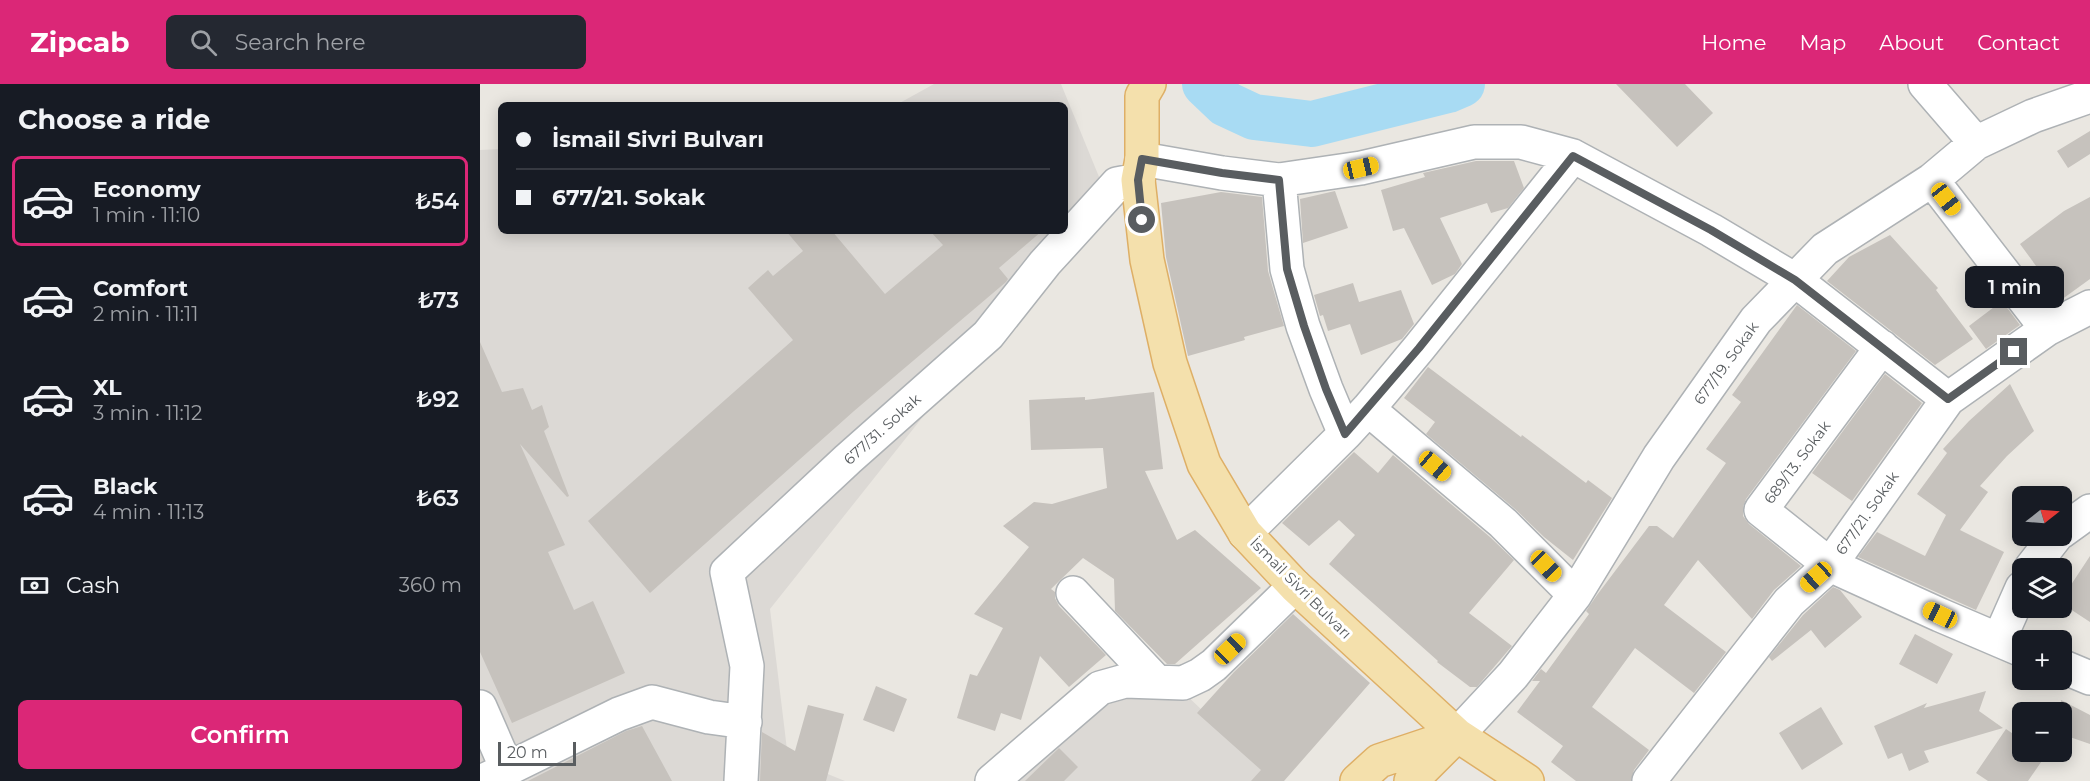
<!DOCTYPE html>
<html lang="en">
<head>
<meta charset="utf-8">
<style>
	body { margin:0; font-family:Montserrat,sans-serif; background:#242831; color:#f1f3f6; height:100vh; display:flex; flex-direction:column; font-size:22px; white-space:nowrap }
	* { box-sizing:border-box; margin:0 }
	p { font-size:20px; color:#9ea1a6 }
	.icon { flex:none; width:33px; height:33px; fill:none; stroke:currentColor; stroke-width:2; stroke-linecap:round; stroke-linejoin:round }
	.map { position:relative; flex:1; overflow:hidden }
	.sheet { display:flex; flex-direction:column; background:#171b24; width:480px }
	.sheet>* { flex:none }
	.hud { position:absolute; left:18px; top:18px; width:570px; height:132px; border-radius:9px; box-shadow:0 3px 15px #0003; display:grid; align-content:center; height:132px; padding:0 18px; background:#171b24 }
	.needle { width:39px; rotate:73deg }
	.controls { position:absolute; left:1532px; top:402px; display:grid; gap:12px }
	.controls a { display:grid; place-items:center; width:60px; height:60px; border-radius:9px; background:#171b24; box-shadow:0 3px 15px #0003; font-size:30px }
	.scale { position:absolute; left:18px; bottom:15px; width:78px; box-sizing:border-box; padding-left:6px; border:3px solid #595d60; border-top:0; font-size:16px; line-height:21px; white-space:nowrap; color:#595d60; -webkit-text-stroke:4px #fff; paint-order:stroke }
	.end { position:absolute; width:27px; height:27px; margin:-14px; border:8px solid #595d60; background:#fff; box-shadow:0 0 0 3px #fff }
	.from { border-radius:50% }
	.bubble { position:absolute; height:42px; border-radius:9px; background:#171b24; box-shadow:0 3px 15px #0003; font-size:20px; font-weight:600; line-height:42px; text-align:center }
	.car { position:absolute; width:18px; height:36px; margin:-18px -9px; border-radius:8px; box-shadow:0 0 4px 2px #0007; background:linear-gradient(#f5c518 24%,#345 0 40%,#f5c518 0 76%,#345 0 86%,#f5c518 0) }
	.hud b { display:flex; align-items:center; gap:21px; height:57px; font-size:22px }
	.hud b+b { border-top:2px solid #363941 }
	.hud i { width:15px; height:15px; background:#f1f3f6 }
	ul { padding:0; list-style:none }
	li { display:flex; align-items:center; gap:18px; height:90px; margin:0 12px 9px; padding:0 6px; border:3px solid transparent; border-radius:9px }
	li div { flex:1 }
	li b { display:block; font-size:22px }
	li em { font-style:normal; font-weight:600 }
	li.current { border-color:#db2777 }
	li>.icon { width:54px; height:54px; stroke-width:1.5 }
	h2 { padding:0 18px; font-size:27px; line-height:72px }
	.pay { display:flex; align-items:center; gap:15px; height:66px; padding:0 18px; font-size:22px }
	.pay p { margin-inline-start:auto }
	.action { display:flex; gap:12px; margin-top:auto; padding:12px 18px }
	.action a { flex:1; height:69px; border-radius:9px; background:#db2777; color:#fff; font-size:24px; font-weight:600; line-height:69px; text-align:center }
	header { display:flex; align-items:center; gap:36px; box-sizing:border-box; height:84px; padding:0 30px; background:#db2777; color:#fff }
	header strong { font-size:28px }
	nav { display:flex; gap:33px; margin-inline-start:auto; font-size:21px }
	.search { width:420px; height:54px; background:#242831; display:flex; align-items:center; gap:15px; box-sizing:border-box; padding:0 21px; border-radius:9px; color:#9ea1a6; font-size:22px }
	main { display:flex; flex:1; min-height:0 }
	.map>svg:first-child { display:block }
	.industrial { fill:#dcd9d5 }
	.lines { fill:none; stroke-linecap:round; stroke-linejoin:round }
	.river { stroke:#a8dbf3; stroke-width:46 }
	.building { fill:#c6c2bd }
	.minor-casing { stroke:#aeb2b5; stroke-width:36 }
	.major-casing { stroke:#deaf66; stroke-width:36 }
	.minor { stroke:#fff; stroke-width:33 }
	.major { stroke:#f4e0ac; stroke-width:33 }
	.route { stroke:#595d60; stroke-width:8 }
	.labels { text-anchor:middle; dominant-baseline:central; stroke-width:6; stroke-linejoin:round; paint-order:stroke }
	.street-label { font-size:15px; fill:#595d60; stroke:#fff }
</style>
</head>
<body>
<header>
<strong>Zipcab</strong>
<div class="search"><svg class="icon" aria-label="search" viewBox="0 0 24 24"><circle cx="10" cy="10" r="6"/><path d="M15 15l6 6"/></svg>Search here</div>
<nav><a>Home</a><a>Map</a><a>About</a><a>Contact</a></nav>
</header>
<main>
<section class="sheet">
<h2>Choose a ride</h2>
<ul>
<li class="current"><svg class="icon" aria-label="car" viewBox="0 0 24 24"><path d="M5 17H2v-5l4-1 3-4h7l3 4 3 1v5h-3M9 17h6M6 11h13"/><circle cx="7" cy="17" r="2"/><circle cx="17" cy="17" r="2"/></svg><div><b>Economy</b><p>1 min · 11:10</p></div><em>₺54</em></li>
<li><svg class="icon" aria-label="car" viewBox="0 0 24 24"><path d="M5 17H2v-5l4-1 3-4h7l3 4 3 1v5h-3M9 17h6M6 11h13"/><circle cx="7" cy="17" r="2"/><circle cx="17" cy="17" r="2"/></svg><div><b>Comfort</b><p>2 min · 11:11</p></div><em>₺73</em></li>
<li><svg class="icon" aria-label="car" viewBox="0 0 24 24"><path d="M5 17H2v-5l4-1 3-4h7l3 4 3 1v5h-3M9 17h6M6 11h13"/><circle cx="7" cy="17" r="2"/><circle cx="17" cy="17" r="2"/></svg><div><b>XL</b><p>3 min · 11:12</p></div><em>₺92</em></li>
<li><svg class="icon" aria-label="car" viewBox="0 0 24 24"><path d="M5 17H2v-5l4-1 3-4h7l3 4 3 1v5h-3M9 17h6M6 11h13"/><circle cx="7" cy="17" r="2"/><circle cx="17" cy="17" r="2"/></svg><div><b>Black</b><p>4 min · 11:13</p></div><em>₺63</em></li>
</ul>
<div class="pay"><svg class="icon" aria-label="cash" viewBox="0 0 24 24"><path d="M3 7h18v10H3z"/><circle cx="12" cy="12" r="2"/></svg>Cash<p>360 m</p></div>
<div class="action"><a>Confirm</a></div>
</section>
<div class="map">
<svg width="1610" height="697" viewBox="0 0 1610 697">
	<rect width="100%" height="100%" fill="#eae7e1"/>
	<!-- industrial -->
	<path class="industrial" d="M454,0h127l43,105 -334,420 18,149 57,23h-365v-631l21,-1v82h564v-126h-169z
		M677,583l119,114h-266z"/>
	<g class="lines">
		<!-- river -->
		<path class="river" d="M725,0l21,20 28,13 58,7 136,-34 14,-6"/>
	</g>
	<!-- building -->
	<path class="building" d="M1136,0h69l28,29 -36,34z
		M1610,47v23l-22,14 -11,-17z
		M996,77h38l10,27 -16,20 -17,5 -4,-10 -47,15 22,46 -7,10 -23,11 -28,-57 -11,3 -12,-41 44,-13 -2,-4z
		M855,107l13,37 -45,15 -3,-44z
		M741,108l41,5 6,74 16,55 -40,11 1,3 -57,16 -22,-99 -5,-54z
		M1610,113v82l-29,21 -41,-56 44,-33z
		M306,147h46l53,63 58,-49 -13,-14h112l-43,37 9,11 -2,3 -152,129 -204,182 -62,-72 205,-181 -45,-52 20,-18 5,6 30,-25z
		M1410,151l48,53 -2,2 37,49 -38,26 -108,-84 22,-24z
		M873,199l6,19 42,-12 13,34 -12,15 -41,16 -11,-31 -22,7 -5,-16 -3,1 -6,-21z
		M1522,217l18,24 -34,24 -17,-23z
		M1317,221l59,46 -110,148 -3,8v9l6,8 52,42 -27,24 -22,29 -54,-59 -34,45 62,47 -32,41 -59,-45 -43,59 57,43 -15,20 -3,11h-55l-25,-19 12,-16 -46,-34 23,-31h-8l9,-12 5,4 43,-59 -3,-3 11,-16 52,-69h8l16,12 53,-75 -20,-14 35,-47 -9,-7z
		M0,258l22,50 21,-4 9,22 10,-5 7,22 -5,4 25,65 -2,1 -47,-53 45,101 -17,7 26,58 19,-9 32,72 -113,50 -32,-71z
		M948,283l93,70 1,-2 64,48 2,-3 24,18 -39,62 -29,-23 -29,-28 -89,-75 9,-12 -31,-24z
		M1405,290l37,29 -70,98 -40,-28z
		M1530,300l24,47 -27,25 -27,30 8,6 -28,38 44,22 -28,58 -118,-53 19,-25 48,24 21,-41 -29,-21 30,-41 -4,-4 26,-28z
		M674,308l9,77 -18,2 32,69 18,-10 66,58 -86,76h-8l-52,-53 -1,-32 -31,-21 -32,31 4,3v6l4,8 47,49 -37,32 -29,-31 -19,64 -20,-7 -6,18 -38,-13 13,-44 7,2 26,-48 -29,-14 55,-67 -26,-21 31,-24 18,2 55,-16 -4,-40 -72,2 -2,-50 56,-3v3z
		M874,368l24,21 15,-18 97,82 24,23 -45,53 43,33 -35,41h-7l-33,-25 1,-1 -109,-97 26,-29 -16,-15 -30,26 -27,-23z
		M1610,472v66l-29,-19v-3z
		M1353,503l7,3 22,27 -37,31 -14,-18 -39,31 -3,-4 34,-42z
		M813,530l77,69 -86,98h-33l10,-11 -64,-57 37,-41z
		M1435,550l38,20 -16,30 -38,-20z
		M396,602l31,13 -13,33 -31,-12z
		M1506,607l-7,20 24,17 -79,23 5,11 -20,9 -7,-18 -14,6 -14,-33 53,-23 -3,5z
		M1581,616l29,15v29l-29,-10z
		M328,621l36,9 -18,67h-66l2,-49 33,19z
		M1341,623l22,37 -41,26 -23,-37z
		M162,642l30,55h-144l98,-50z
		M1526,645l16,11v12h26l-20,29h-40l-12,-8z
		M579,664l19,19 -14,14h-39z"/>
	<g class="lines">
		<!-- minor casing -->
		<g class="minor-casing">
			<path id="minor" d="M1445,0l51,59
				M662,75l80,14 57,7 82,-12 113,-26h47l52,14 138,74 84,50 153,119
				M799,96l8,89 16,57 23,63 19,45
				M1452,96l115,149
				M1402,263l-121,163 69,55 110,50 82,35
				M888,325l135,114 72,72
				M1581,448l29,-21
				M765,449l100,-99 23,-25 51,-61 154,-192
				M1551,484l25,-32
				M593,509l82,87
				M1519,556l23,-52
				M1581,582l29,12
				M0,623l27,62
				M977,651l56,-60 62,-80 84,-138 97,-137 69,-71 107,-69 44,-37 57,-27 57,-20
				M3,697l136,-67 33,-12 57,15 36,5
				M261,697l6,-115 -20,-94 121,-113 140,-124 57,-72 72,-79 21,-4
				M512,697l108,-93 25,-7 58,2 17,-8 14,-10 81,-79
				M1169,697l140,-179 41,-37 118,-166 99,-70 43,-22"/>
		</g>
		<!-- major casing -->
		<g class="major-casing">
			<path id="major" d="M669,0l-7,12v63l-4,21 9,80 23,103 34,101 41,69 50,53 162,149 70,46
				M877,697l22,-20 78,-26
				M931,697l41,-41"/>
		</g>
		<!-- minor -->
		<use href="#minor" class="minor"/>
		<!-- major -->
		<use href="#major" class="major"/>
	</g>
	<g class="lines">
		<!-- route -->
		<path class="route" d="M662,136l-4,-40 4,-21 80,14 57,7 8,89 17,57 22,63 19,45 74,-86 154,-192 138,74 84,50 153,119 66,-47"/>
	</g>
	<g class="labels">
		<!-- street labels -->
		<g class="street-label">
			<text transform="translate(1246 279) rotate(-54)">677/19. Sokak</text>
			<text transform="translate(402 345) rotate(-42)">677/31. Sokak</text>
			<text transform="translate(1317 378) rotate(-53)">689/13. Sokak</text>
			<text transform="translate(1387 429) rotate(-55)">677/21. Sokak</text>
			<text transform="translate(821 504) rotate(45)">İsmail Sivri Bulvarı</text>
		</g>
	</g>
</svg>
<div class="controls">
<a><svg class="needle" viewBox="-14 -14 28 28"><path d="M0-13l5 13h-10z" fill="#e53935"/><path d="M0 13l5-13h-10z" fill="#9ea1a6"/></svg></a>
<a><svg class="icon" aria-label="layers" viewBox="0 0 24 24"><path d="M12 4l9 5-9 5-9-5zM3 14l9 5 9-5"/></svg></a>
<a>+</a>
<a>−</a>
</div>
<div class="scale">20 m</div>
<i class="end from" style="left:662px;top:136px"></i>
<i class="end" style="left:1534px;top:268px"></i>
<div class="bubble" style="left:1485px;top:182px;width:99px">1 min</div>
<i class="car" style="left:881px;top:84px;rotate:77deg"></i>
<i class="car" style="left:1466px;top:115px;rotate:142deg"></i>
<i class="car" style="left:955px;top:382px;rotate:130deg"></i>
<i class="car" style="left:1066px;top:482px;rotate:136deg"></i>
<i class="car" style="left:1336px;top:493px;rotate:228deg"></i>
<i class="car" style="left:1460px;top:531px;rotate:295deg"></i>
<i class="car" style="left:750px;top:565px;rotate:46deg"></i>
<div class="hud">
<b><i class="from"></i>İsmail Sivri Bulvarı</b>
<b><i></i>677/21. Sokak</b>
</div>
</div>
</main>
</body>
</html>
